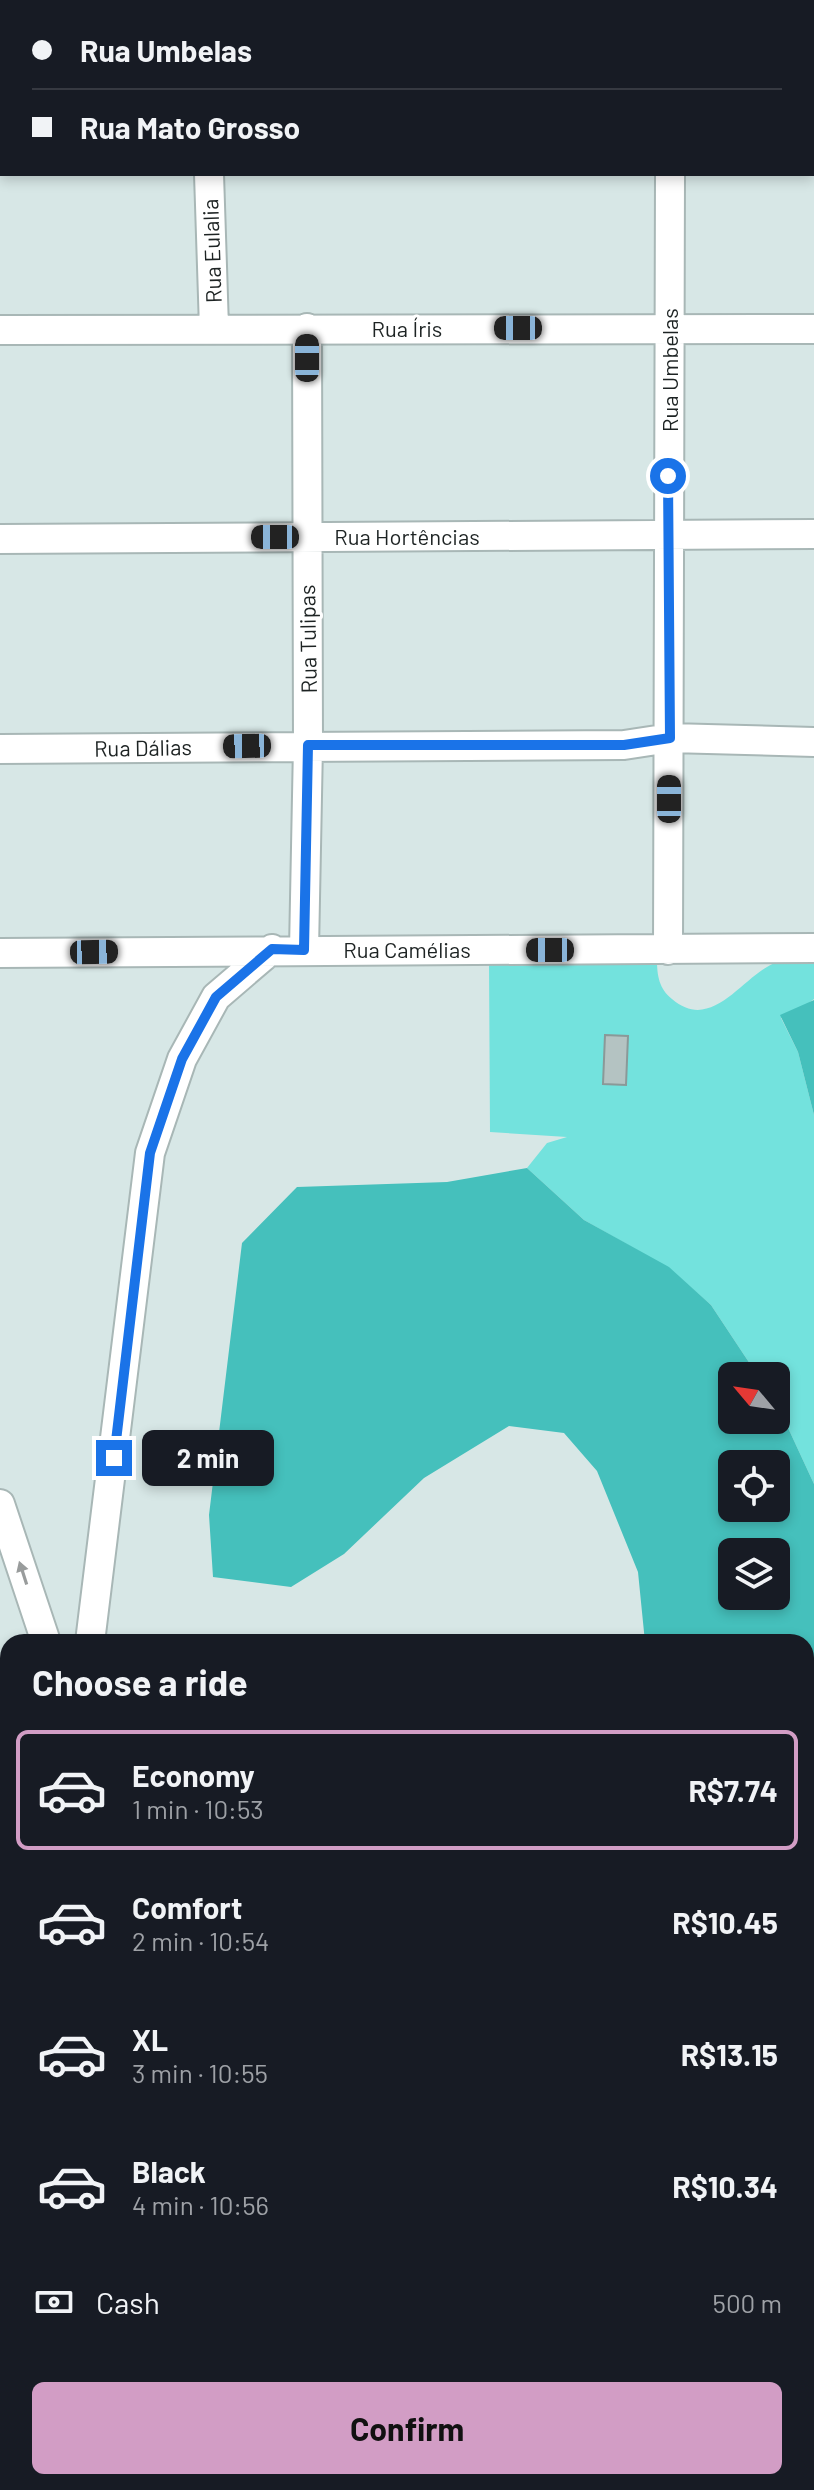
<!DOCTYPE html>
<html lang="en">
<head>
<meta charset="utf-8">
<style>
	body { margin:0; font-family:Barlow,sans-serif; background:#20242c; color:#f1f3f6; height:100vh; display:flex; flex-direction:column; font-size:30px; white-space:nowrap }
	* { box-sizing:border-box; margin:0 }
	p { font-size:26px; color:#9ea1a6 }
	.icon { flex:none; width:44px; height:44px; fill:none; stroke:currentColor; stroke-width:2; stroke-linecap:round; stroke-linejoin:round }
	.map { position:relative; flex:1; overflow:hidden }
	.side { position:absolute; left:0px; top:1634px; width:814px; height:856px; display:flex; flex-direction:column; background:#171b24; border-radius:24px 24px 0 0; box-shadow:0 4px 12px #0003 }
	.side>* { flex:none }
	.banner { position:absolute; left:0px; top:0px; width:814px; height:176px; box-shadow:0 4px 12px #0003; display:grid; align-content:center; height:176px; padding:0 32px; background:#171b24 }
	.needle { width:52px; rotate:299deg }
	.buttons { position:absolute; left:718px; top:1362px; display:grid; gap:16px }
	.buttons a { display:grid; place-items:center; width:72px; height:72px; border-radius:12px; background:#171b24; box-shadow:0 4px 12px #0003; font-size:40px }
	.end { position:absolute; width:36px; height:36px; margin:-18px; border:10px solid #1a73e8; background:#fff; box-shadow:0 0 0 4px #fff }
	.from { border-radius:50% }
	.bubble { position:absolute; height:56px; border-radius:12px; background:#171b24; box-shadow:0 4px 12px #0003; font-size:26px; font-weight:700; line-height:56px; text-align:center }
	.car { position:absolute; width:24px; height:48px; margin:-24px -12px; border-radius:10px; box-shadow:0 0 6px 2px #0007; background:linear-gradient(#222 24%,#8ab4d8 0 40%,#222 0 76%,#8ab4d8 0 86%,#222 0) }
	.banner b { display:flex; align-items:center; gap:28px; height:76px; font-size:30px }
	.banner b+b { border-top:2px solid #363941 }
	.banner i { width:20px; height:20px; background:#f1f3f6 }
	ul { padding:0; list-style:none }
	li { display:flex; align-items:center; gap:24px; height:120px; margin:0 16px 12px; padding:0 16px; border:4px solid transparent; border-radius:12px }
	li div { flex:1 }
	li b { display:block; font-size:30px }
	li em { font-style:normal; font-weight:700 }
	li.active { border-color:#d29dc5 }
	li>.icon { width:72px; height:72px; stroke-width:1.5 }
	h2 { padding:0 32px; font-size:36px; line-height:96px }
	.pay { display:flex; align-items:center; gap:20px; height:88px; padding:0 32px; font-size:30px }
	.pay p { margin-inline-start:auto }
	.action { display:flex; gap:16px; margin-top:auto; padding:16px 32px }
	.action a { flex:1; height:92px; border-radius:12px; background:#d29dc5; color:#111; font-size:32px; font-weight:700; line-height:92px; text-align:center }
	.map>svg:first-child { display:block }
	.green { fill:#73e2dd }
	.forest { fill:#45c0bc; fill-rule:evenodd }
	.building { fill:#b4c3c2; stroke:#8a9998; stroke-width:2 }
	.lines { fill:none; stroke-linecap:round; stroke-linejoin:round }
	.minor-casing { stroke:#a8b7b6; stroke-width:32 }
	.major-casing { stroke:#a8b7b6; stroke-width:40 }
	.minor { stroke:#fff; stroke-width:28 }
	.major { stroke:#fff; stroke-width:36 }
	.oneway { fill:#999c9c }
	.route { stroke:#1a73e8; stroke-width:10 }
	.labels { text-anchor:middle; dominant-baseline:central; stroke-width:6; stroke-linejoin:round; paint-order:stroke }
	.street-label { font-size:22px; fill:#1d2323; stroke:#fff }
</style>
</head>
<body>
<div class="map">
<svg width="814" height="2490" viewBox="0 0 814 2490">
	<rect width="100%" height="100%" fill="#d7e7e6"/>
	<!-- green -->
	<path class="green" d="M796,957l18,6v36l-16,12 -17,7 17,34 16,63v369l-38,-82v-26h-18l-47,-71 -42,-37 -85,-48 -57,-52 20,-25 20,-6 -77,-5 -1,-171 168,-1c0,15 2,29 15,39 37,32 66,-15 95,-32 9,-6 19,-8 29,-10z"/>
	<!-- forest -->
	<path class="forest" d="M814,1000v115l-16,-63 -18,-37z
		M527,1168l57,52 85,47 42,38 47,71h-26v44h44l1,-16 37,80v211h-8v-53h-161l-7,-70 -41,-101 -33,-38 -55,-7 -85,52 -80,76 -53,33 -78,-10 -4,-62 33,-272 55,-56 150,-5zM776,1464v44h-44v-44zM732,1552h44v44h-44z
		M464,2482h231l6,8h-241z"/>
	<!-- building -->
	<path class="building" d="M605,1035l23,1 -2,49 -23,-1z"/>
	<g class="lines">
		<!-- minor casing -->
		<g class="minor-casing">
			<path id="minor" d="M311,2l4,-2
				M472,2l7,-2
				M0,35l2,-1
				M0,72h2
				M812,118h2
				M209,174l5,154
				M0,330l814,-1
				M0,539l814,-5
				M0,749l624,-4 46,-7 144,4
				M304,950l4,-205 -1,-417
				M668,950l2,-776
				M0,953l814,-5
				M0,1504l46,138
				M90,1642l60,-489 32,-94 34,-62 56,-48
				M0,1690l8,23
				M0,2259l8,1
				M17,2482l48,8"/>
		</g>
		<!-- major casing -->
		<g class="major-casing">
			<path id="major" d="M806,2086l8,-3
				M267,2490l6,-8
				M298,2490l6,-8"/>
		</g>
		<!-- minor -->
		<use href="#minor" class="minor"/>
		<!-- major -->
		<use href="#major" class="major"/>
	</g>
	<!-- one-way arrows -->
	<defs><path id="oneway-solid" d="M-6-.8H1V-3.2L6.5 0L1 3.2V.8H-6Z" transform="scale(2)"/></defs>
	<use class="oneway" href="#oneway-solid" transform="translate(23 1573) rotate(-108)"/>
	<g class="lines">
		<!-- route -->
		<path class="route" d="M114,1458l36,-305 32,-94 34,-62 56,-48 32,1 4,-205h316l46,-7 -2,-262"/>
	</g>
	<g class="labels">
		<!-- street labels -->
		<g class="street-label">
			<text transform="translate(211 251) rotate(-92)">Rua Eulalia</text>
			<text x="407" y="328">Rua Íris</text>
			<text transform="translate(669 370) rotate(-90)">Rua Umbelas</text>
			<text x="407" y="536">Rua Hortências</text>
			<text transform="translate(307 639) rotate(-91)">Rua Tulipas</text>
			<text transform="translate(143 747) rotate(-1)">Rua Dálias</text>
			<text x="407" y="949">Rua Camélias</text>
		</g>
	</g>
</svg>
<div class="buttons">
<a><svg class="needle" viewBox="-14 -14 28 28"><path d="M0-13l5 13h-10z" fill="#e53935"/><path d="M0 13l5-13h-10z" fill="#9ea1a6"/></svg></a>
<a><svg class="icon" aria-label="locate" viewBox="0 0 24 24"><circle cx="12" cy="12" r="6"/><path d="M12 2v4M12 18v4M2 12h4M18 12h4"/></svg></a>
<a><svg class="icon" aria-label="layers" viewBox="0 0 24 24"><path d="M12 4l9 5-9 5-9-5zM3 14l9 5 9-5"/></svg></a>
</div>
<i class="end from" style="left:668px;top:476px"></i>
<i class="end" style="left:114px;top:1458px"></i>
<div class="bubble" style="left:142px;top:1430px;width:132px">2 min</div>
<i class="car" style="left:518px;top:328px;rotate:270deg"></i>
<i class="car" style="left:307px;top:358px;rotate:0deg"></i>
<i class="car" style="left:275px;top:537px;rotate:270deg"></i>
<i class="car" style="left:247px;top:746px;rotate:269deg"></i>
<i class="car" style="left:669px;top:799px;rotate:0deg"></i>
<i class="car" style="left:550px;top:950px;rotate:270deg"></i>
<i class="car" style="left:94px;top:952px;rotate:89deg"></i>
<div class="banner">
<b><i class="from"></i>Rua Umbelas</b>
<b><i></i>Rua Mato Grosso</b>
</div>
<section class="side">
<h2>Choose a ride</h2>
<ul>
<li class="active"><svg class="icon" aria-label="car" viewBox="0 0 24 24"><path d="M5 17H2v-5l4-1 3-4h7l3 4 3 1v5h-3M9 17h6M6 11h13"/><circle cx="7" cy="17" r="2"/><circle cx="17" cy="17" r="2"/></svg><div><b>Economy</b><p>1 min · 10:53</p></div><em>R$7.74</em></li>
<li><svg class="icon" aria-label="car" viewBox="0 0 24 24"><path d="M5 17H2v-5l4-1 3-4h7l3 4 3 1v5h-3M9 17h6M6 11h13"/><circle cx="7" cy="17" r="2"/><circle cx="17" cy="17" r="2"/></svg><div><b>Comfort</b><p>2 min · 10:54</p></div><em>R$10.45</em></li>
<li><svg class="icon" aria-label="car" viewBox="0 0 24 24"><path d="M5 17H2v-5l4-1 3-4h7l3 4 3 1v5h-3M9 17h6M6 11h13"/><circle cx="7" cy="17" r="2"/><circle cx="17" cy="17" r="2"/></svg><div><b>XL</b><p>3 min · 10:55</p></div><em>R$13.15</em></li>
<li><svg class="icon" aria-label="car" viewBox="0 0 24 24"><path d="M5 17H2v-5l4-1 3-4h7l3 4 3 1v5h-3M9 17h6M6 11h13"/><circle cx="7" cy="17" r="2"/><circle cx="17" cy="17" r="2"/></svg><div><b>Black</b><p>4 min · 10:56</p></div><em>R$10.34</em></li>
</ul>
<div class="pay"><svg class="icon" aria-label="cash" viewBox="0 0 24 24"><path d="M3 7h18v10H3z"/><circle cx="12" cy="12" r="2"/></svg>Cash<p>500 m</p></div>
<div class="action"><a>Confirm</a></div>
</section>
</div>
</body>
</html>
